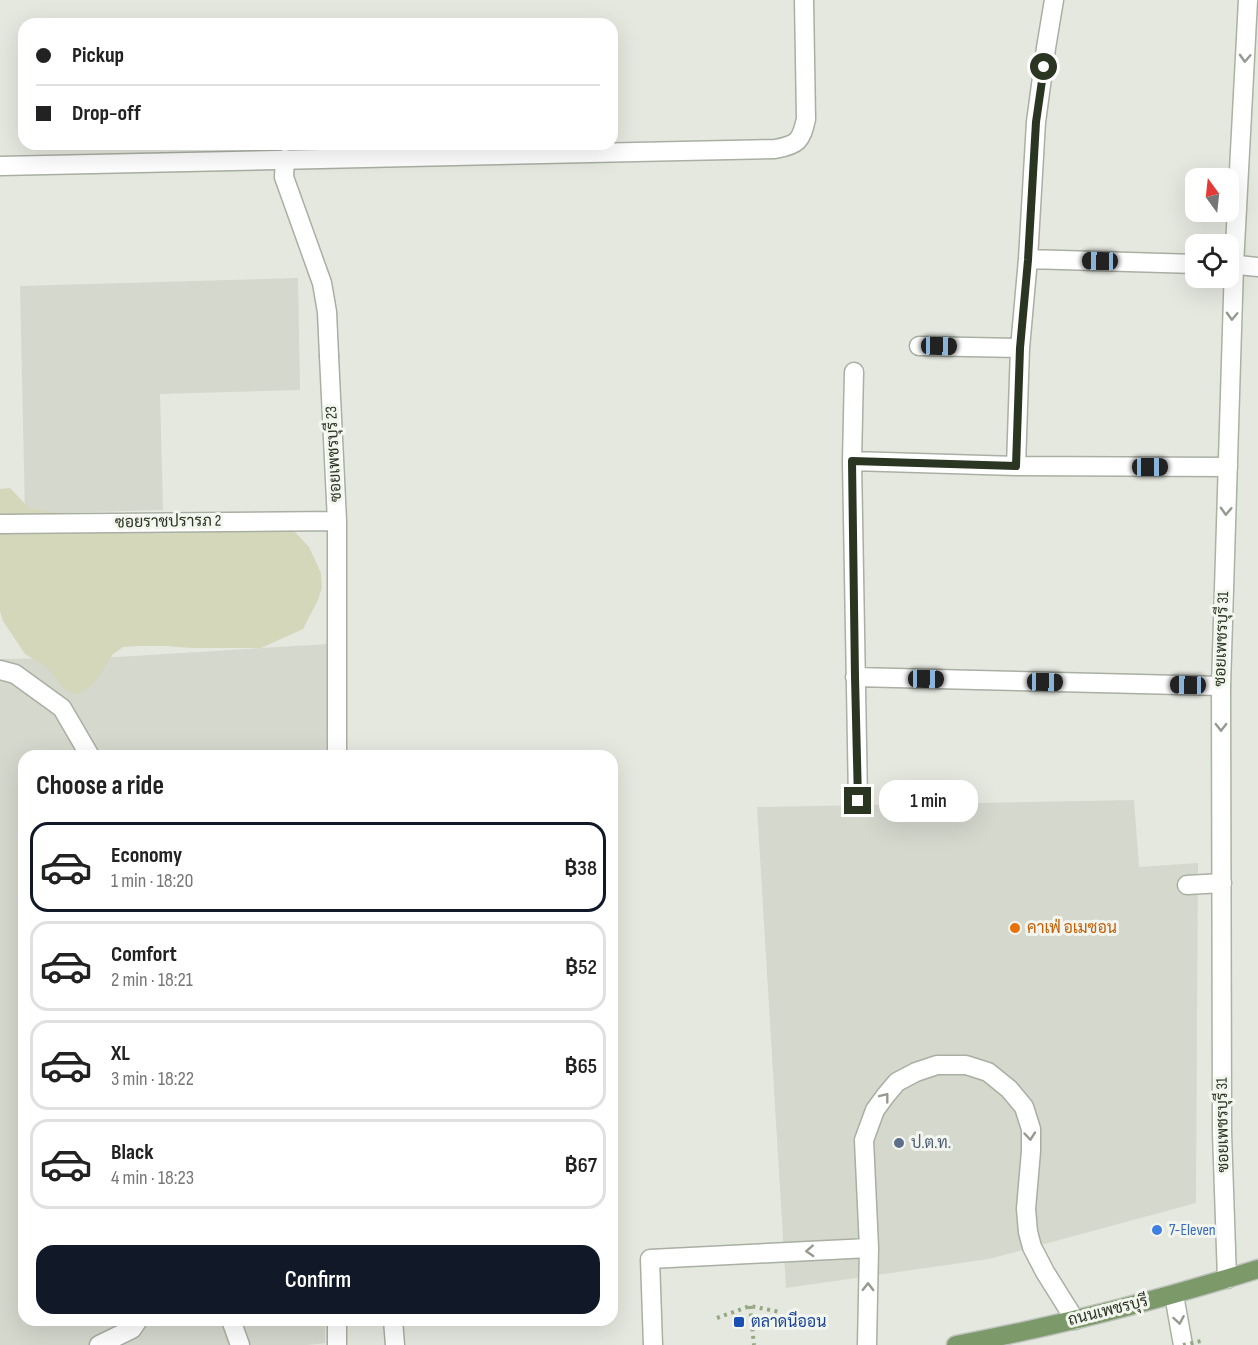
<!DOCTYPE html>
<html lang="en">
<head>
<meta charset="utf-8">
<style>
	body { margin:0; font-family:"Sofia Sans Condensed",Sarabun,sans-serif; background:#f6f6f6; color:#222; height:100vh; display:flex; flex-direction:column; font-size:22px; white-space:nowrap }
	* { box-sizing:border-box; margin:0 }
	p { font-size:20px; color:#767676 }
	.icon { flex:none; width:33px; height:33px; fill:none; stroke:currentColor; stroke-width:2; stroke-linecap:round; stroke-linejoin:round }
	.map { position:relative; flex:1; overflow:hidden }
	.side { position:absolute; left:18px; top:750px; width:600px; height:576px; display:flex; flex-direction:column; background:#fff; border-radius:18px; box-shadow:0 6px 24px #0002 }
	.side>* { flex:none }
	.hud { position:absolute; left:18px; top:18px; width:600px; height:132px; border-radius:18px; box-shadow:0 6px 24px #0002; display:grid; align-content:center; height:132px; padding:0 18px; background:#fff }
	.needle { width:39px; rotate:345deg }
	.buttons { position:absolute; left:1185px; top:168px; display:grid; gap:12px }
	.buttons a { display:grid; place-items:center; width:54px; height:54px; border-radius:12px; background:#fff; box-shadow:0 6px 24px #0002; font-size:30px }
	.end { position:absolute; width:27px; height:27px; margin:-14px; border:8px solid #2b3622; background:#fff; box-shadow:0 0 0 3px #fff }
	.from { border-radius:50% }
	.bubble { position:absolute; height:42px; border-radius:18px; background:#fff; box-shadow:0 6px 24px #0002; font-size:20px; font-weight:600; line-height:42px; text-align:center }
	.car { position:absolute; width:18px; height:36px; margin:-18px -9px; border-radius:8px; box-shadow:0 0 4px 2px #0007; background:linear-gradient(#222 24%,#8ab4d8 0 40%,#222 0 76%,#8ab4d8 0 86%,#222 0) }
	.hud b { display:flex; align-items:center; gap:21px; height:57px; font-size:22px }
	.hud b+b { border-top:2px solid #e0e0e0 }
	.hud i { width:15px; height:15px; background:#222 }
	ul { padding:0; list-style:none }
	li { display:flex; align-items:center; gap:18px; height:90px; margin:0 12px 9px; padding:0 6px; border:3px solid #e0e0e0; border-radius:18px }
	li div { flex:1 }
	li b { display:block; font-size:22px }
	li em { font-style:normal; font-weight:600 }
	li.current { border-color:#111827 }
	li>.icon { width:54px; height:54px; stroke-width:1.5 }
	h2 { padding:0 18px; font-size:27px; line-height:72px }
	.cta { display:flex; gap:12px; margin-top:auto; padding:12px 18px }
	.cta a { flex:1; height:69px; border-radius:18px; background:#111827; color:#fff; font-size:24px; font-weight:600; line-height:69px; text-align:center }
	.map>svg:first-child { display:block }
	.built { fill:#d4d8cd }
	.green { fill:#d4d7ba }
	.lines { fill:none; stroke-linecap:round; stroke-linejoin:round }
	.lane-casing { stroke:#a9afa3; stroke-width:21 }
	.street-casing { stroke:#a9afa3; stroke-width:21 }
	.secondary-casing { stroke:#a9b3a0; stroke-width:21 }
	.primary-casing { stroke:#bfc3bd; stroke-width:21 }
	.path { stroke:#95a883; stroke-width:4; stroke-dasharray:3 4.5; stroke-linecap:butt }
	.lane { stroke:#fff; stroke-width:18 }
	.street { stroke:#fff; stroke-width:18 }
	.secondary { stroke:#fff; stroke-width:18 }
	.primary { stroke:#7c9969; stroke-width:18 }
	.path-bridge { stroke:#95a883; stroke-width:4; stroke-dasharray:3 4.5; stroke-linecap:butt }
	.oneway { stroke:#959a90 }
	.route { stroke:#2b3622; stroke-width:8 }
	.food-dot { fill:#e8710a; stroke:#f3f5ef; stroke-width:2 }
	.service-dot { fill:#5c6f8a; stroke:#f3f5ef; stroke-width:2 }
	.shop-dot { fill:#3f7fe0; stroke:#f3f5ef; stroke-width:2 }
	.transit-dot { fill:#1a4fb4; stroke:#f3f5ef; stroke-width:2 }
	.labels { text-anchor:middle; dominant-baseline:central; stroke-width:6; stroke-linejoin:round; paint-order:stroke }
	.street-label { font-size:16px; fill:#2b3622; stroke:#f3f5ef }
	.food-label { font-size:16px; fill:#c56008; stroke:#f3f5ef; text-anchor:start }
	.service-label { font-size:16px; fill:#4e5e75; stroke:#f3f5ef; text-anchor:start }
	.shop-label { font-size:16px; fill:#366cbe; stroke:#f3f5ef; text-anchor:start }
	.transit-label { font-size:16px; fill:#164399; stroke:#f3f5ef; text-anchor:start }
</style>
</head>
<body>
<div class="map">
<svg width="1258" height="1345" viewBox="0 0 1258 1345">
	<rect width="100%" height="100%" fill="#e5e8df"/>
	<!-- built -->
	<path class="built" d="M298,278l2,112 -140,4 3,116 -138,4 -5,-228z
		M328,644v112h-304v564h301v23l-17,2h-308v-686l117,-2z
		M1134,800l5,67 59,-4 -2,340 -207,56 -203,29 -29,-481z"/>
	<!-- green -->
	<path class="green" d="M10,488l19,20 41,7 208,13 16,3 15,16 12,26 1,15 -4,12 -15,29 -42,19h-69l-27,-2h-27l-15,1 -11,8 -15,24 -9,9 -12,7 -12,-6 -16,-21 -23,-14 -22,-33 -3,-10v-122z"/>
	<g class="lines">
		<!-- lane casing -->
		<g class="lane-casing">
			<path id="lane" d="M285,159l-1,18 38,106 5,29 2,44
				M0,670l15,4 47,34 28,48
				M1187,885l35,-2
				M231,1320l9,25
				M99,1345l33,-16 6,-9
				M653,1345l-3,-86 219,-11
				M867,1345l2,-97 -5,-108 11,-30 11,-15 11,-13 19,-10 21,-7h29l22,7 21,17 15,18 7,22v22l-5,58 2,23 4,15 13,25 30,48"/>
		</g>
		<!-- street casing -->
		<g class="street-casing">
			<path id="street" d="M0,166l775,-17c23,-4 26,-8 31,-30l-2,-119
				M1028,259l168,5
				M1228,264l30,3
				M919,346l101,2
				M329,356l8,165v235
				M854,372l-2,89 6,340
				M852,461l164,5 212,1
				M1016,466l4,-118 8,-89 8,-137 10,-74 8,-48
				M0,524l337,-3
				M855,677l366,9
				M393,1320l2,25
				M337,1345v-25"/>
		</g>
		<!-- secondary casing -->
		<g class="secondary-casing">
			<path id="secondary" d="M1227,1279l-5,-147 -1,-446 13,-421 14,-265
				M1174,1295l9,50"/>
		</g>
		<!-- primary casing -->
		<g class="primary-casing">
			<path id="primary" d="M956,1345c102,-19 203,-45 302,-76"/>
		</g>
		<!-- path -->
		<path class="path" d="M750,1306l4,39
			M717,1318l33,-12 30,6"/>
		<!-- lane -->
		<use href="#lane" class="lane"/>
		<!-- street -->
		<use href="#street" class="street"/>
		<!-- secondary -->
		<use href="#secondary" class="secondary"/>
		<!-- primary -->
		<use href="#primary" class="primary"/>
		<!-- path-bridge -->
		<path class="path-bridge" d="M1183,1345l18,-4"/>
	</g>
	<!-- one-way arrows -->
	<defs><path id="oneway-chevron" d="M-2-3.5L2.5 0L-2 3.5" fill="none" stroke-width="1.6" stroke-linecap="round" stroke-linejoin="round" transform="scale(1.5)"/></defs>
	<g class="oneway">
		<use href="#oneway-chevron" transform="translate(1245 58) rotate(93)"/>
		<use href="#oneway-chevron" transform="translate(1232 316) rotate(92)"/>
		<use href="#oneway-chevron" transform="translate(1226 511) rotate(92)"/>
		<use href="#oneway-chevron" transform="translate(1221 727) rotate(90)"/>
		<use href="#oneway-chevron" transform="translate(885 1097) rotate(-52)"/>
		<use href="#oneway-chevron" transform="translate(1030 1136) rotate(85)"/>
		<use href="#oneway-chevron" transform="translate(810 1251) rotate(177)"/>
		<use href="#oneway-chevron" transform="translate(868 1287) rotate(-89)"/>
		<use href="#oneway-chevron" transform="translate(1179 1320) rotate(80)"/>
	</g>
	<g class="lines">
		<!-- route -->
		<path class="route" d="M858,801l-3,-124 -3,-216 164,5 4,-118 8,-88 8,-138 8,-55"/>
	</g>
	<!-- markers -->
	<circle class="food-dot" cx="1015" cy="928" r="6"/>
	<circle class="service-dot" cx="899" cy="1143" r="6"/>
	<circle class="shop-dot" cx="1157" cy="1230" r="6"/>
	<rect class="transit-dot" x="733" y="1316" width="12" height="12" rx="3"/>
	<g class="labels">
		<!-- street labels -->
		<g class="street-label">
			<text transform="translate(334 454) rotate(-93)">ซอยเพชรบุรี 23</text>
			<text transform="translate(168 522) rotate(-1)">ซอยราชปรารภ 2</text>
			<text transform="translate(1222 639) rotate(-88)">ซอยเพชรบุรี 31</text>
			<text transform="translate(1223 1125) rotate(-91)">ซอยเพชรบุรี 31</text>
			<text transform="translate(1108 1311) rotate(-14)">ถนนเพชรบุรี</text>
		</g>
		<!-- food labels -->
		<g class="food-label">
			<text x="1027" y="928">คาเฟ่ อเมซอน</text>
		</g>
		<!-- service labels -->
		<g class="service-label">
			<text x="911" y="1143">ป.ต.ท.</text>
		</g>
		<!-- shop labels -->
		<g class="shop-label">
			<text x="1169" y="1230">7-Eleven</text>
		</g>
		<!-- transit labels -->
		<g class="transit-label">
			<text x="751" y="1322">ตลาดนีออน</text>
		</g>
	</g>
</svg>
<div class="buttons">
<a><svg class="needle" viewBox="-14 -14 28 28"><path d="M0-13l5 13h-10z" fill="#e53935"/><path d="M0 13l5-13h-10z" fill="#767676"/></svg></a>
<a><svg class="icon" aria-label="locate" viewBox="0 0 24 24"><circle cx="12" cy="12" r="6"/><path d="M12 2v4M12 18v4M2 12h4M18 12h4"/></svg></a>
</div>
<i class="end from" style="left:1044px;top:67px"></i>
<i class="end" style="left:858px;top:801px"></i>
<div class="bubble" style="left:879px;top:780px;width:99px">1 min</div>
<i class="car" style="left:1100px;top:261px;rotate:271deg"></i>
<i class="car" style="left:939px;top:346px;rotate:91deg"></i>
<i class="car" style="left:1150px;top:467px;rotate:90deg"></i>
<i class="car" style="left:926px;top:679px;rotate:91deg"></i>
<i class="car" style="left:1045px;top:682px;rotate:91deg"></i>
<i class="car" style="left:1188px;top:685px;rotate:271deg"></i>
<div class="hud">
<b><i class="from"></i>Pickup</b>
<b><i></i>Drop-off</b>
</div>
<section class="side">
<h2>Choose a ride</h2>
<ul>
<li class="current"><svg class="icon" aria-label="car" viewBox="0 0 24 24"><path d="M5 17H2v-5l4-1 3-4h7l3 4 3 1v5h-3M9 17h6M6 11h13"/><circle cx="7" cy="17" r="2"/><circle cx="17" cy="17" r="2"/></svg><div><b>Economy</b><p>1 min · 18:20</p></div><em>฿38</em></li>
<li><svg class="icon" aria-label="car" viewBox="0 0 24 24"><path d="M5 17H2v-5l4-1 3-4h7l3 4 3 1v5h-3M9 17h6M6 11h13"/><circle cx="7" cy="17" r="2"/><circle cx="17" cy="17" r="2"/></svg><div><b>Comfort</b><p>2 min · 18:21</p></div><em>฿52</em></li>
<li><svg class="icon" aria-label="car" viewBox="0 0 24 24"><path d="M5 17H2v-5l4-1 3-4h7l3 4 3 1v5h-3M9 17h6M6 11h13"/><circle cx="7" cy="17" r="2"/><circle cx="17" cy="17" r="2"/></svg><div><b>XL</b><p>3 min · 18:22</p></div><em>฿65</em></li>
<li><svg class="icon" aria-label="car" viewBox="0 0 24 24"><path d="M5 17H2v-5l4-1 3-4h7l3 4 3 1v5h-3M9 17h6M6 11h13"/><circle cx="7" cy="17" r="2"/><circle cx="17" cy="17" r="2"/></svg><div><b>Black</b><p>4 min · 18:23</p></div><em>฿67</em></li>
</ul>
<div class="cta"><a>Confirm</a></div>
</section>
</div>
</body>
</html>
